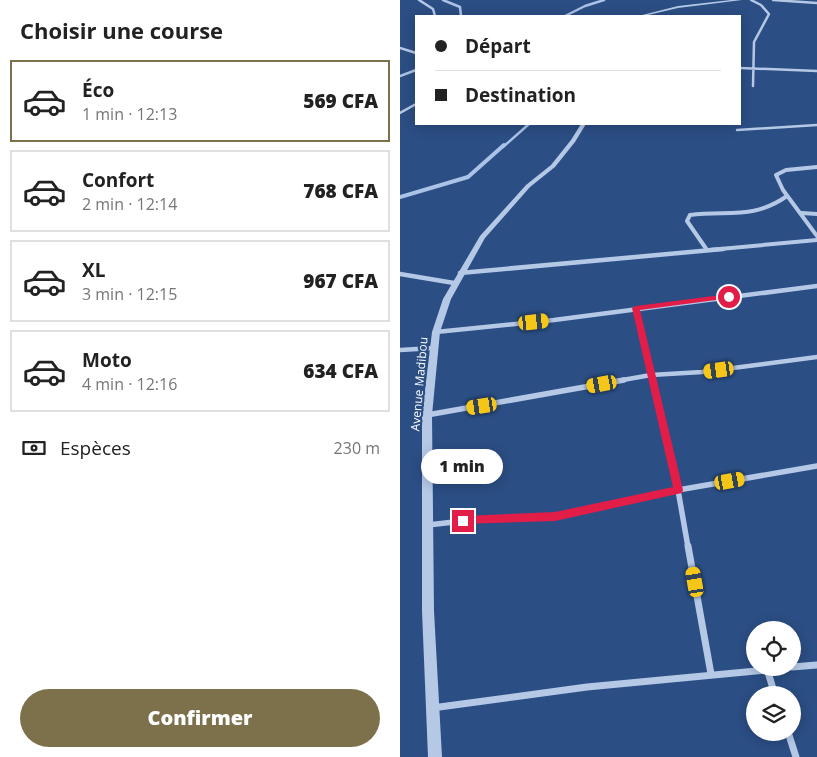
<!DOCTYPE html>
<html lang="fr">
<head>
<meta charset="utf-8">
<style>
	body { margin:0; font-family:"Open Sans",sans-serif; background:#f2f2f2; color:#222; height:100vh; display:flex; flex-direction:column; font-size:19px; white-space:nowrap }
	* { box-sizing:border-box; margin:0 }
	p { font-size:16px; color:#767676 }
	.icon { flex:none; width:28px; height:28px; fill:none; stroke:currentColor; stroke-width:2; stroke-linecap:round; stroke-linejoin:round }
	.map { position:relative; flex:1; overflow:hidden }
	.drawer { display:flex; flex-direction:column; background:#fff; width:400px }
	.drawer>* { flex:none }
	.top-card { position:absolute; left:15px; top:15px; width:326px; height:110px; border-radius:0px; box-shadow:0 2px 12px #0003; display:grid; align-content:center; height:110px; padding:0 20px; background:#fff }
	.fabs { position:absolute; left:346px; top:621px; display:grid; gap:10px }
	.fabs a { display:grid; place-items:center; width:55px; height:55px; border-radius:50%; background:#fff; box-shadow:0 2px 12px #0003; font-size:25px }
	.end { position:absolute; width:22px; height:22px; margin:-11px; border:6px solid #e11d48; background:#fff; box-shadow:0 0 0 2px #fff }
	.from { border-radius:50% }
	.bubble { position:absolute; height:35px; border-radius:18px; background:#fff; box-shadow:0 2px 12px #0003; font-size:16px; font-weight:800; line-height:35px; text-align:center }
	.car { position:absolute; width:15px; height:30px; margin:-15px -8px; border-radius:6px; box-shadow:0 0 4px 1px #0007; background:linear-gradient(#f5c518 24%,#345 0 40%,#f5c518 0 76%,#345 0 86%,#f5c518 0) }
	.top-card b { display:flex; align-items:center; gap:18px; height:48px; font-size:19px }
	.top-card b+b { border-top:1px solid #e0e0e0 }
	.top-card i { width:12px; height:12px; background:#222 }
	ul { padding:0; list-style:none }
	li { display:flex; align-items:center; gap:15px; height:82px; margin:0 10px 8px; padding:0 10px; border:2px solid #e0e0e0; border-radius:0px }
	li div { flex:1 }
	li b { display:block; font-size:19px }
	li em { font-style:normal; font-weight:800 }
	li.current { border-color:#7d714b }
	li>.icon { width:45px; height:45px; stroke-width:1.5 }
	h2 { padding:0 20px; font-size:22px; line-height:60px }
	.pay { display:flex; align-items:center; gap:12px; height:55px; padding:0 20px; font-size:19px }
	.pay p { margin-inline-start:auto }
	.primary-button { display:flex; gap:10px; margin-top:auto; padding:10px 20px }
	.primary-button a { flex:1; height:58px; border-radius:30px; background:#7d714b; color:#fff; font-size:20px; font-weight:800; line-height:58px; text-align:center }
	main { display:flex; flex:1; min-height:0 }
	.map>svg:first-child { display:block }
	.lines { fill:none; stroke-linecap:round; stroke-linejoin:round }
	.stream-far1 { stroke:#aac3e7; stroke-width:2.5 }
	.stream { stroke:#aac3e7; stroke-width:4 }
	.minor-far4 { stroke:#b5c9e7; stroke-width:2.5 }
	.minor-far3 { stroke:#b5c9e7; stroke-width:4 }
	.minor-far2 { stroke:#b5c9e7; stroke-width:4.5 }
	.minor-far1 { stroke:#b5c9e7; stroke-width:5.5 }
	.minor { stroke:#b5c9e7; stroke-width:7 }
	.tertiary { fill:#b5c9e7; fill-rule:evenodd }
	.route { fill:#e11d48 }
	.labels { text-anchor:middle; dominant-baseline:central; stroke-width:4.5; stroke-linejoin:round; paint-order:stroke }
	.street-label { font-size:12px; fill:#fff; stroke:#2b4e84 }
</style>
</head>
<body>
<main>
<section class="drawer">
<h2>Choisir une course</h2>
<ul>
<li class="current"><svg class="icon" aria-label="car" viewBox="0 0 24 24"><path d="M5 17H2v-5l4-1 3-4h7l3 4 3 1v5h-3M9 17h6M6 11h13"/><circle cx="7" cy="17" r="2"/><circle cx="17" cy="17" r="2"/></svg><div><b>Éco</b><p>1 min · 12:13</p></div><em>569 CFA</em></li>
<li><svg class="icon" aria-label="car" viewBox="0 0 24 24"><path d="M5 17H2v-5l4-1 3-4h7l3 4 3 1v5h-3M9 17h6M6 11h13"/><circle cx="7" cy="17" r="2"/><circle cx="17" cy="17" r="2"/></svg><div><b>Confort</b><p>2 min · 12:14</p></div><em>768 CFA</em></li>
<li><svg class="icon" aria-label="car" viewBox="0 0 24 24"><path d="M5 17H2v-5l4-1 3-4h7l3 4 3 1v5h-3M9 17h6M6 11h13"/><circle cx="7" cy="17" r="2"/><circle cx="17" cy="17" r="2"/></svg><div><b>XL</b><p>3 min · 12:15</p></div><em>967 CFA</em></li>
<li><svg class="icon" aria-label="car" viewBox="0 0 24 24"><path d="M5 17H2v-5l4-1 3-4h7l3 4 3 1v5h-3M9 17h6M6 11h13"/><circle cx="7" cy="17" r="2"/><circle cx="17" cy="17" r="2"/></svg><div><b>Moto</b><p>4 min · 12:16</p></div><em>634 CFA</em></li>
</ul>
<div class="pay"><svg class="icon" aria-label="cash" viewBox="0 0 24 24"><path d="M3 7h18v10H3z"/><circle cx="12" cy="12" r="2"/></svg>Espèces<p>230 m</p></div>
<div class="primary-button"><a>Confirmer</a></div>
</section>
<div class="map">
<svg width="417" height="757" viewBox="0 0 417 757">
	<rect width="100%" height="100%" fill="#2b4e84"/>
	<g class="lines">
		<!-- stream-far1 -->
		<path class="stream-far1" d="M43,0l17,7 1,9
			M165,16l20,-10 19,-6
			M0,76l16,-6
			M103,147l26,-23"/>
		<!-- stream -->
		<path class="stream" d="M0,197l68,-20 36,-32"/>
		<!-- minor-far4 -->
		<path class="minor-far4" d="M19,0l14,9 2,7
			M351,0l10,5 8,9 -15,28 -1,44
			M373,0l44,3
			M0,48l16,5
			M340,68l77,3
			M0,113l16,-9
			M337,130l80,-5"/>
		<!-- minor-far3 -->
		<path class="minor-far3" d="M417,167l-31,3 -10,5 7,15 34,46
			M402,213l15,1
			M307,250l-20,-29 3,-6c38,-5 63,5 97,-19
			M309,250l108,-10"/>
		<!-- minor-far2 -->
		<path class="minor-far2" d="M60,273l263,-24
			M0,274l54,9
			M236,309l17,72
			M36,332l118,-12 263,-34
			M0,350l34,-2
			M217,381l34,-6 51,-3 115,-15"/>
		<!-- minor-far1 -->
		<path class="minor-far1" d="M252,380l26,110 10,57
			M27,415l197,-35
			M28,525l52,-6h38l37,-3 123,-26 139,-24"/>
		<!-- minor -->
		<path class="minor" d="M288,546l23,128
			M392,667l25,-2
			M367,669l8,26
			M32,708l155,-21 200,-19
			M388,732l8,25"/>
		<!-- tertiary -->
		<path class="tertiary" d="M331,0h11l-64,8 -34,8h-6l40,-10z
			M181,124h5l-11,18 -20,25 -25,20 -45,51 -34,61 -11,33 -8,83 2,196 8,146h-14l-6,-146v-196l10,-83 11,-33 37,-63 46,-51 25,-20 20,-25z"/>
	</g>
	<!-- route -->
	<path class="route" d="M329,294l3,3 -1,1 -91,12 43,180 -1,3 -127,28 -96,3 -1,-3 5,-5 92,-4 118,-25 -41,-179 4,-2z"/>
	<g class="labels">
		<!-- street labels -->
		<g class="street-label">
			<text transform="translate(19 384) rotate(-85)">Avenue Madibou</text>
		</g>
	</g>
</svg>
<div class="fabs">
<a><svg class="icon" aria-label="locate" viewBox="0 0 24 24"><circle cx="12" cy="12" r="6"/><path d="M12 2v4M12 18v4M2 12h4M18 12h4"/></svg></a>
<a><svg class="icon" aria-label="layers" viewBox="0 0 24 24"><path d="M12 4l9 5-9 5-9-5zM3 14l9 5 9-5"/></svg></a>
</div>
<i class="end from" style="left:329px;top:297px"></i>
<i class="end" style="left:63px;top:521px"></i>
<div class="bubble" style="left:21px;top:449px;width:82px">1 min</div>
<i class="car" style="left:134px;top:322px;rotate:84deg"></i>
<i class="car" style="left:319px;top:370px;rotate:262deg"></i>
<i class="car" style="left:202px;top:384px;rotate:260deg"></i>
<i class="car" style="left:82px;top:406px;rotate:261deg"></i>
<i class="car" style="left:330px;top:481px;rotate:80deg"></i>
<i class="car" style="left:295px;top:582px;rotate:350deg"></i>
<div class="top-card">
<b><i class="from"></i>Départ</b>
<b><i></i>Destination</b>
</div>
</div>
</main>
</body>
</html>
